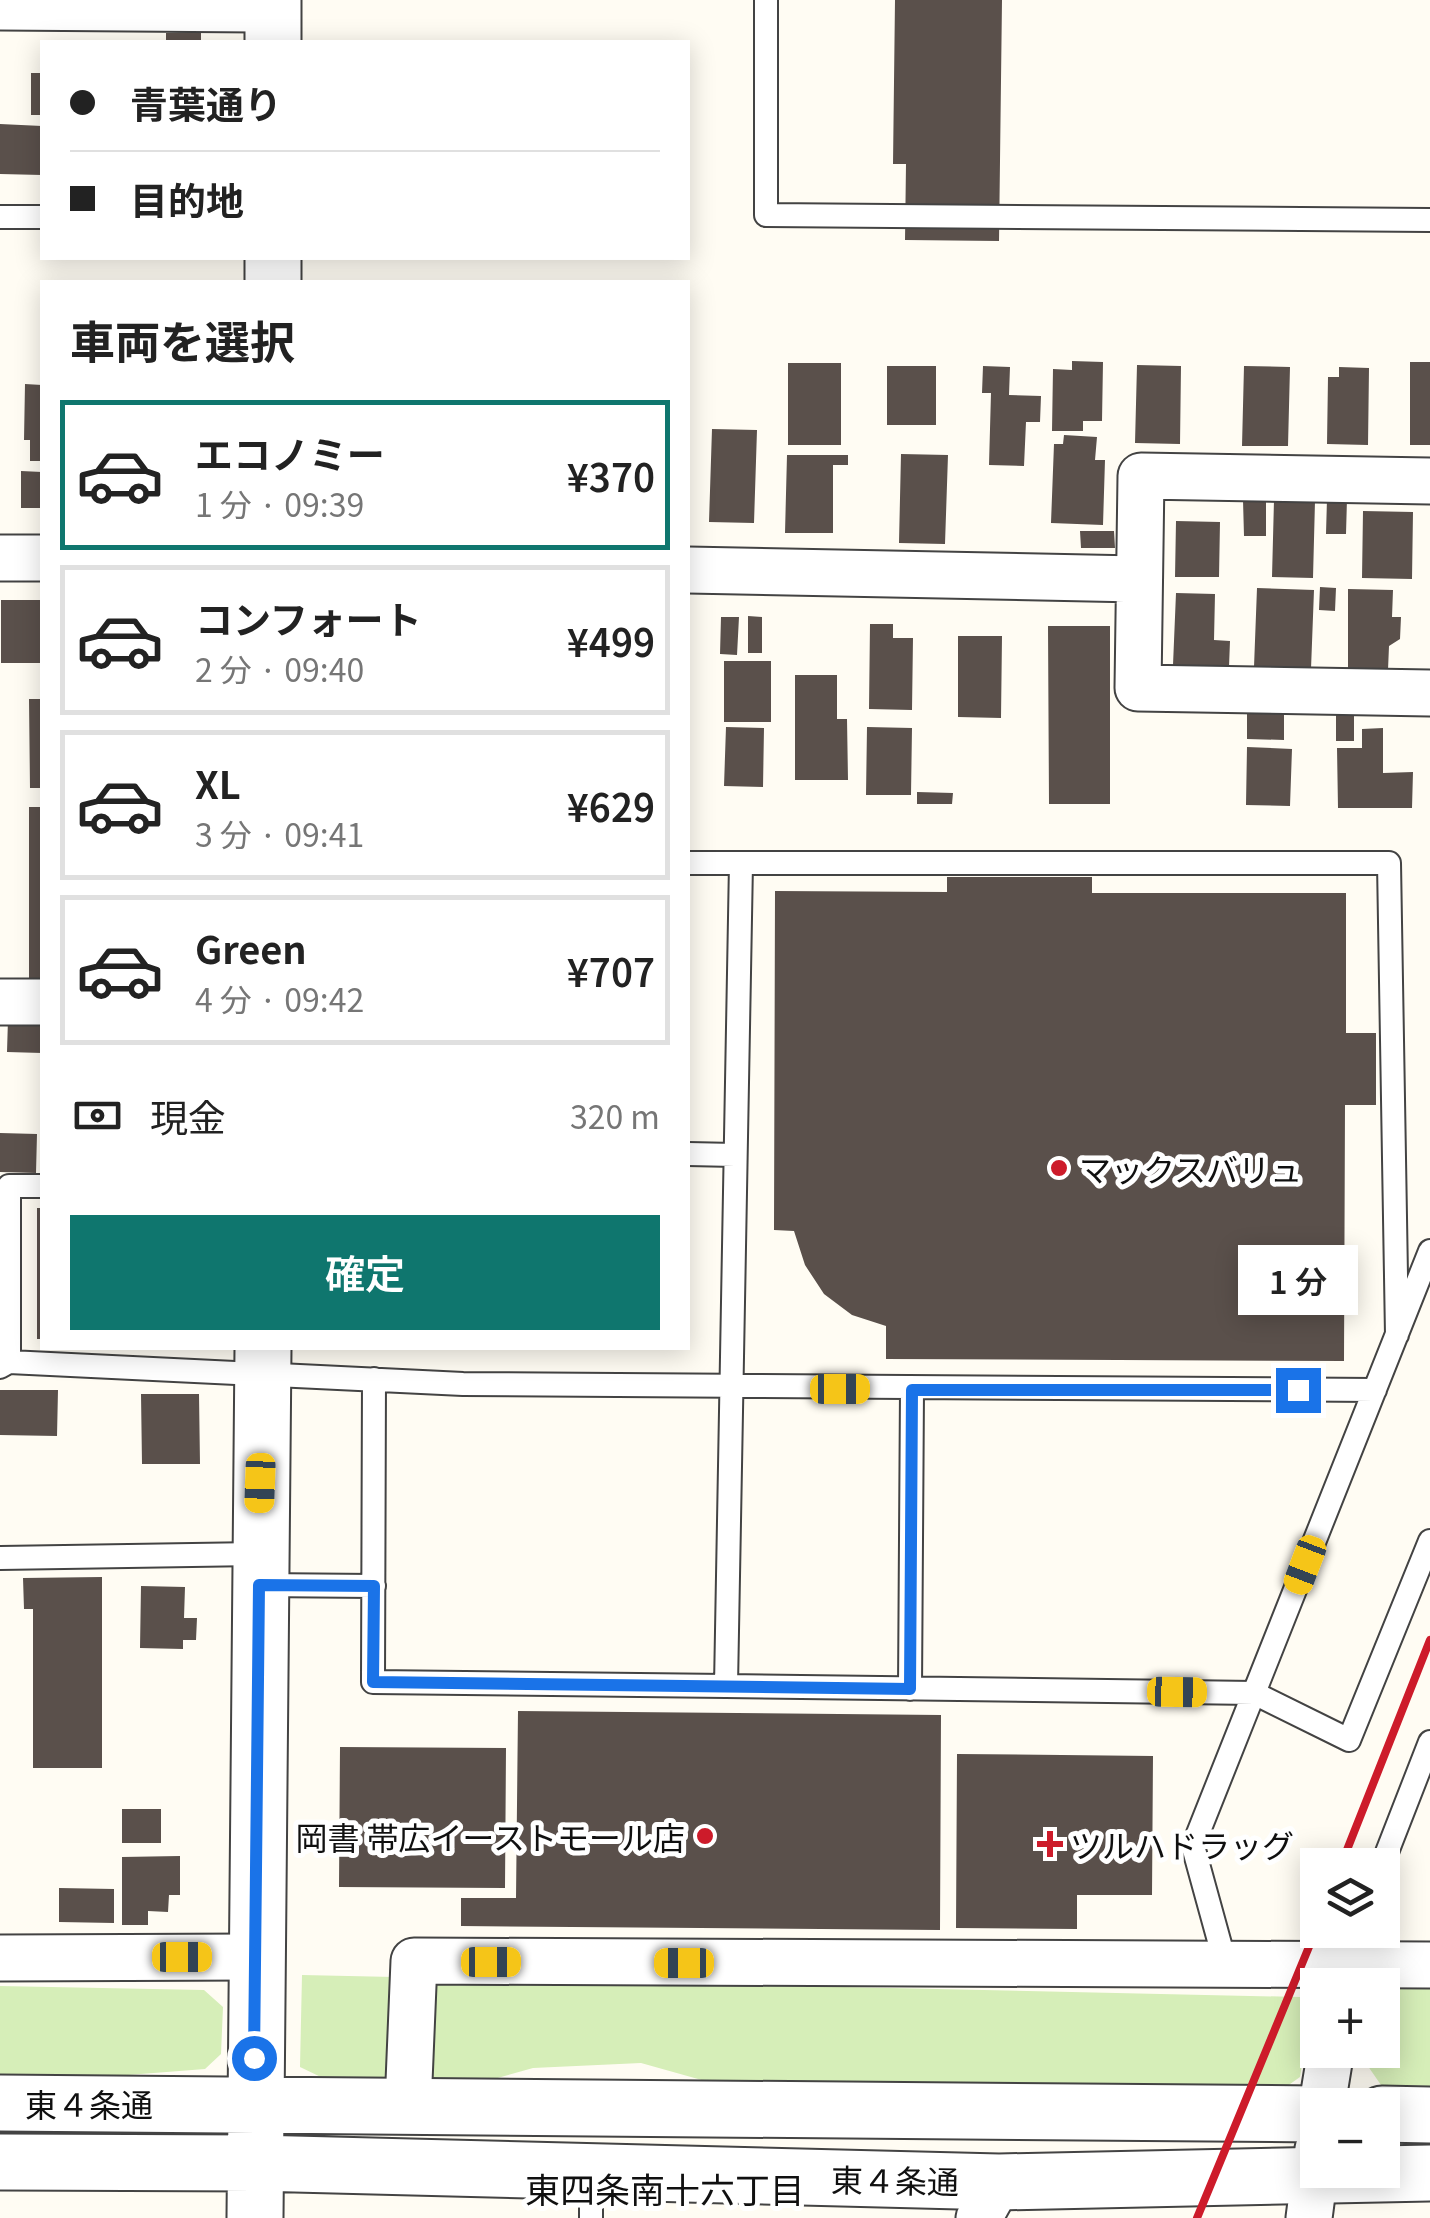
<!DOCTYPE html>
<html lang="ja">
<head>
<meta charset="utf-8">
<style>
	body { margin:0; font-family:Georgia,"Noto Sans JP",serif; background:#f6f6f6; color:#222; height:100vh; display:flex; flex-direction:column; font-size:38px; white-space:nowrap }
	* { box-sizing:border-box; margin:0 }
	p { font-size:32px; color:#767676 }
	.icon { flex:none; width:55px; height:55px; fill:none; stroke:currentColor; stroke-width:2; stroke-linecap:round; stroke-linejoin:round }
	.map { position:relative; flex:1; overflow:hidden }
	.side { position:absolute; left:40px; top:280px; width:650px; height:1070px; display:flex; flex-direction:column; background:#fff; border-radius:0px; box-shadow:0 5px 25px #0003 }
	.side>* { flex:none }
	.banner { position:absolute; left:40px; top:40px; width:650px; height:220px; border-radius:0px; box-shadow:0 5px 25px #0003; display:grid; align-content:center; height:220px; padding:0 30px; background:#fff }
	.buttons { position:absolute; left:1300px; top:1848px; display:grid; gap:20px }
	.buttons a { display:grid; place-items:center; width:100px; height:100px; border-radius:0px; background:#fff; box-shadow:0 5px 25px #0003; font-size:50px }
	.end { position:absolute; width:45px; height:45px; margin:-22px; border:12px solid #1a73e8; background:#fff; box-shadow:0 0 0 5px #fff }
	.from { border-radius:50% }
	.bubble { position:absolute; height:70px; border-radius:0px; background:#fff; box-shadow:0 5px 25px #0003; font-size:32px; font-weight:600; line-height:70px; text-align:center }
	.car { position:absolute; width:30px; height:60px; margin:-30px -15px; border-radius:12px; box-shadow:0 0 8px 2px #0007; background:linear-gradient(#f5c518 24%,#345 0 40%,#f5c518 0 76%,#345 0 86%,#f5c518 0) }
	.banner b { display:flex; align-items:center; gap:35px; height:95px; font-size:38px }
	.banner b+b { border-top:2px solid #e0e0e0 }
	.banner i { width:25px; height:25px; background:#222 }
	ul { padding:0; list-style:none }
	li { display:flex; align-items:center; gap:30px; height:150px; margin:0 20px 15px; padding:0 10px; border:5px solid #e0e0e0; border-radius:0px }
	li div { flex:1 }
	li b { display:block; font-size:38px }
	li em { font-style:normal; font-weight:600 }
	li.current { border-color:#0f766e }
	li>.icon { width:90px; height:90px; stroke-width:1.5 }
	h2 { padding:0 30px; font-size:45px; line-height:120px }
	.pay { display:flex; align-items:center; gap:25px; height:110px; padding:0 30px; font-size:38px }
	.pay p { margin-inline-start:auto }
	.action { display:flex; gap:20px; margin-top:auto; padding:20px 30px }
	.action a { flex:1; height:115px; border-radius:0px; background:#0f766e; color:#fff; font-size:40px; font-weight:600; line-height:115px; text-align:center }
	.map>svg:first-child { display:block }
	.green { fill:#d6eeb8 }
	.building { fill:#5a504b }
	.lines { fill:none; stroke-linecap:round; stroke-linejoin:round }
	.service-casing { stroke:#434343; stroke-width:26 }
	.minor-casing { stroke:#434343; stroke-width:49 }
	.tertiary-casing { stroke:#434343; stroke-width:59 }
	.service { stroke:#fff; stroke-width:22 }
	.minor { stroke:#fff; stroke-width:45 }
	.tertiary { stroke:#fff; stroke-width:55 }
	.rail { stroke:#cd1b2a; stroke-width:8 }
	.route { stroke:#1a73e8; stroke-width:12 }
	.poi-dot { fill:#cd1b2a; stroke:#fff; stroke-width:4 }
	.labels { text-anchor:middle; dominant-baseline:central; stroke-width:10; stroke-linejoin:round; paint-order:stroke }
	.poi-label { font-size:32px; fill:#101010; stroke:#fff; text-anchor:start }
	.street-label { font-size:32px; fill:#101010; stroke:#fff }
	.neighbourhood-label { font-size:35px; fill:#101010; stroke:#fff }
</style>
</head>
<body>
<div class="map">
<svg width="1430" height="2218" viewBox="0 0 1430 2218">
	<rect width="100%" height="100%" fill="#fffcf3"/>
	<!-- green -->
	<path class="green" d="M302,1975l998,22 6,42 -6,38 -27,19 -525,-3 -107,-30 -108,5 -67,19 -141,-8 -25,-12z
		M0,1986l204,4 19,17 -2,47 -16,15 -77,6 -128,1z
		M1395,1988l35,1v97l-49,-1 -18,-26v-9h19l1,-51z"/>
	<!-- building -->
	<path class="building" d="M895,0h107l-3,241 -94,-1 1,-76h-13z
		M201,32v10h-35v-9z
		M31,73h11v42h-11z
		M0,124l42,2v49l-42,-1z
		M1072,361l31,1 -1,59h-19v10h-31l1,-62 19,1z
		M1410,362h20v83h-20z
		M788,363h53v82h-53z
		M1137,365l44,1 -1,78 -45,-1z
		M887,366h49v59h-49z
		M983,366l27,1 -1,28 32,1 -1,26h-14l-2,44 -35,-1 2,-72h-9z
		M1244,366l46,1 -2,79h-46z
		M1339,367l30,1 -1,77 -41,-1 1,-67h11z
		M25,384l17,1v76h-12v-21h-6z
		M712,429l45,1 -3,93 -45,-1z
		M1064,435l33,2 -2,23h10l-2,65 -52,-2 3,-79h9z
		M901,454l47,1 -3,89 -46,-1z
		M787,455h61v10h-15v68h-48z
		M21,471l21,1v36h-21z
		M1327,499h20l-1,35h-20z
		M1243,500h23v36h-22z
		M1274,500l41,1 -2,77 -41,-1z
		M1363,511l50,1 -1,67 -50,-1z
		M1176,521l44,1 -1,55h-44z
		M1080,531h34l1,17h-34z
		M1320,587l16,1 -1,23 -16,-1z
		M1257,588l57,2 -3,79 -57,-2z
		M1348,589l45,1 -1,27h9l-1,22 -11,7 -1,24h-40z
		M1176,593l39,1 -1,46 16,1 -1,26 -56,-2z
		M1,600h41v63h-41z
		M748,616l14,1v36h-14z
		M721,617h18l-2,38 -17,-1z
		M870,624h23v14h20l-1,72 -43,-1z
		M1048,626h62v178h-61z
		M958,636h44l-1,82 -43,-1z
		M724,661h47v61h-47z
		M795,675h42v44h10l1,61h-53z
		M29,699h13v89h-12z
		M1247,711h37v29l-37,-1z
		M1336,714h18v27h-18z
		M726,727l38,1 -1,59 -39,-1z
		M867,727l45,1 -1,67h-45z
		M1383,728v45l30,-1 -1,36h-74l-1,-60h25v-19z
		M1247,747l45,2 -2,57 -44,-1z
		M917,792l36,1 -1,11h-35z
		M29,807h13v175h-13z
		M947,877h145v16h254v140h30v72h-31l-1,256 -458,-2v-33l-34,-11 -28,-21 -19,-29 -11,-34 -20,-1 1,-339 172,1z
		M8,1019l34,1v33l-35,-1z
		M0,1133l37,1 -1,39 -36,-1z
		M37,1208h5v131h-5z
		M0,1390h58l-1,46 -57,-1z
		M141,1394h58l1,70h-58z
		M102,1577v191h-69v-159h-9l-1,-31z
		M141,1586l44,1 -1,31h13l-1,22h-13v9l-43,-1z
		M518,1711l423,4 -1,215 -479,-4v-28h55z
		M340,1747l166,1 -1,140 -166,-1z
		M957,1754l196,2 -1,139h-75v34l-121,-1z
		M122,1809h39v34h-39z
		M180,1856v39h-11l-1,17 -20,-1v14h-26v-68z
		M59,1888l55,1v34l-55,-1z"/>
	<g class="lines">
		<!-- service casing -->
		<g class="service-casing">
			<path id="service" d="M766,0v215l664,5
				M0,217h42
				M688,863h701l8,472
				M741,863l-15,823 528,7 95,47 81,-199
				M688,1154l47,1
				M9,1362v-176h33
				M0,1367l9,-5 454,22 912,6
				M374,1379l-1,303 353,4
				M0,1558l259,-4
				M259,1585l115,1
				M910,1689l2,-299
				M1382,1865l48,-123
				M1226,1966l-33,-120 237,-595
				M1346,1967l10,-37
				M591,2218v-46"/>
		</g>
		<!-- minor casing -->
		<g class="minor-casing">
			<path id="minor" d="M0,7l272,2
				M1430,481l-289,-5 -3,212 292,5
				M0,558h42
				M688,570l449,9
				M0,1002h42
				M0,1958l254,-1
				M1322,2105l9,-55
				M408,2106l6,-145 1016,4
				M979,2218l20,-36
				M1309,2218l9,-69"/>
		</g>
		<!-- tertiary casing -->
		<g class="tertiary-casing">
			<path id="tertiary" d="M273,42v-42
				M273,282v-24
				M0,2103l1318,11
				M1382,2114l48,1
				M0,2162l255,1 744,19 431,-9
				M255,2218l8,-870"/>
		</g>
		<!-- service -->
		<use href="#service" class="service"/>
		<!-- minor -->
		<use href="#minor" class="minor"/>
		<!-- tertiary -->
		<use href="#tertiary" class="tertiary"/>
		<!-- rail -->
		<path class="rail" d="M1341,1865l89,-225
			M1197,2218l121,-293"/>
	</g>
	<g class="lines">
		<!-- route -->
		<path class="route" d="M254,2058l5,-473 115,1 -1,96 537,7 2,-299h386"/>
	</g>
	<!-- markers -->
	<g class="poi-dot">
		<circle cx="1059" cy="1168" r="10"/>
		<circle cx="705" cy="1836" r="10"/>
		<path d="M1045 1829h10v10h10v10h-10v10h-10v-10h-10v-10h10z"/>
	</g>
	<g class="labels">
		<!-- poi labels -->
		<g class="poi-label">
			<text x="1079" y="1168">マックスバリュ</text>
			<text x="685" y="1836" text-anchor="end">岡書 帯広イーストモール店</text>
			<text x="1070" y="1844">ツルハドラッグ</text>
		</g>
		<!-- street labels -->
		<g class="street-label">
			<text x="89" y="2103">東４条通</text>
			<text transform="translate(895 2179) rotate(1)">東４条通</text>
		</g>
		<!-- neighbourhood labels -->
		<g class="neighbourhood-label">
			<text x="665" y="2187">東四条南十六丁目</text>
		</g>
	</g>
</svg>
<div class="buttons">
<a><svg class="icon" aria-label="layers" viewBox="0 0 24 24"><path d="M12 4l9 5-9 5-9-5zM3 14l9 5 9-5"/></svg></a>
<a>+</a>
<a>−</a>
</div>
<i class="end from" style="left:254px;top:2058px"></i>
<i class="end" style="left:1298px;top:1390px"></i>
<div class="bubble" style="left:1238px;top:1245px;width:120px">1 分</div>
<i class="car" style="left:840px;top:1389px;rotate:90deg"></i>
<i class="car" style="left:260px;top:1483px;rotate:182deg"></i>
<i class="car" style="left:1305px;top:1565px;rotate:201deg"></i>
<i class="car" style="left:1177px;top:1692px;rotate:91deg"></i>
<i class="car" style="left:182px;top:1957px;rotate:90deg"></i>
<i class="car" style="left:491px;top:1962px;rotate:90deg"></i>
<i class="car" style="left:684px;top:1963px;rotate:270deg"></i>
<div class="banner">
<b><i class="from"></i>青葉通り</b>
<b><i></i>目的地</b>
</div>
<section class="side">
<h2>車両を選択</h2>
<ul>
<li class="current"><svg class="icon" aria-label="car" viewBox="0 0 24 24"><path d="M5 17H2v-5l4-1 3-4h7l3 4 3 1v5h-3M9 17h6M6 11h13"/><circle cx="7" cy="17" r="2"/><circle cx="17" cy="17" r="2"/></svg><div><b>エコノミー</b><p>1 分 · 09:39</p></div><em>¥370</em></li>
<li><svg class="icon" aria-label="car" viewBox="0 0 24 24"><path d="M5 17H2v-5l4-1 3-4h7l3 4 3 1v5h-3M9 17h6M6 11h13"/><circle cx="7" cy="17" r="2"/><circle cx="17" cy="17" r="2"/></svg><div><b>コンフォート</b><p>2 分 · 09:40</p></div><em>¥499</em></li>
<li><svg class="icon" aria-label="car" viewBox="0 0 24 24"><path d="M5 17H2v-5l4-1 3-4h7l3 4 3 1v5h-3M9 17h6M6 11h13"/><circle cx="7" cy="17" r="2"/><circle cx="17" cy="17" r="2"/></svg><div><b>XL</b><p>3 分 · 09:41</p></div><em>¥629</em></li>
<li><svg class="icon" aria-label="car" viewBox="0 0 24 24"><path d="M5 17H2v-5l4-1 3-4h7l3 4 3 1v5h-3M9 17h6M6 11h13"/><circle cx="7" cy="17" r="2"/><circle cx="17" cy="17" r="2"/></svg><div><b>Green</b><p>4 分 · 09:42</p></div><em>¥707</em></li>
</ul>
<div class="pay"><svg class="icon" aria-label="cash" viewBox="0 0 24 24"><path d="M3 7h18v10H3z"/><circle cx="12" cy="12" r="2"/></svg>現金<p>320 m</p></div>
<div class="action"><a>確定</a></div>
</section>
</div>
</body>
</html>
